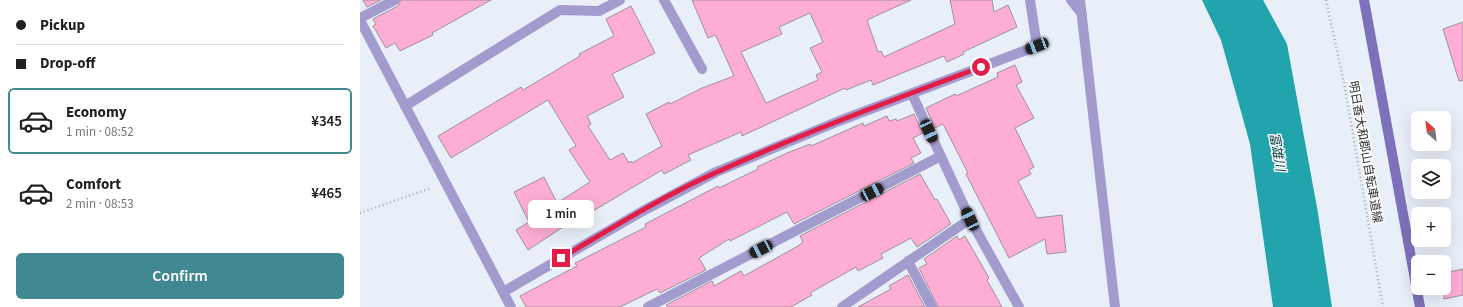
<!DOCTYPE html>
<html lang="en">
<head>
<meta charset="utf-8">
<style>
	body { margin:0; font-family:"Source Sans 3","Noto Sans JP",sans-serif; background:#f2f2f2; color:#202124; height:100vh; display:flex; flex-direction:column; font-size:15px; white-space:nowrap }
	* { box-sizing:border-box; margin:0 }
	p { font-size:13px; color:#757577 }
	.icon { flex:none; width:22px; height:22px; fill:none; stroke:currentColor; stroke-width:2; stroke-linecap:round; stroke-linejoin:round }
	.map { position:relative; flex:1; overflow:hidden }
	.panel { display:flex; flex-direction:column; background:#fff; width:360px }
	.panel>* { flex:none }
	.top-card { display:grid; align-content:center; height:88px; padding:0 16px; background:#fff }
	.needle { width:26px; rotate:332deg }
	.controls { position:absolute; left:1051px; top:111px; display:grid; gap:8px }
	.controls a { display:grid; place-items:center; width:40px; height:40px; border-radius:6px; background:#fff; box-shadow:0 4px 16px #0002; font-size:20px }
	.end { position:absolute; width:18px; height:18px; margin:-9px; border:5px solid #e11d48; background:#fff; box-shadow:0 0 0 2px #fff }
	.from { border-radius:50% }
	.bubble { position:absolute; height:28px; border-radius:6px; background:#fff; box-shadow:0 4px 16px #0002; font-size:13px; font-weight:600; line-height:28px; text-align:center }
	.car { position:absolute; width:12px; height:24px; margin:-12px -6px; border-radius:5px; box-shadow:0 0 3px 1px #0007; background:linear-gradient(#222 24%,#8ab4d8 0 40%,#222 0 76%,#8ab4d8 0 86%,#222 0) }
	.top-card b { display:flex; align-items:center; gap:14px; height:38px; font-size:15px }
	.top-card b+b { border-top:1px solid #e0e0e0 }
	.top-card i { width:10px; height:10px; background:#202124 }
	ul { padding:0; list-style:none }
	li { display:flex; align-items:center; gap:12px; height:66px; margin:0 8px 6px; padding:0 8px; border:2px solid transparent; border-radius:6px }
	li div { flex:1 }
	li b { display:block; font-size:15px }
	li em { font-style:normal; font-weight:600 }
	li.active { border-color:#418891 }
	li>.icon { width:36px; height:36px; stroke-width:1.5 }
	.primary-button { display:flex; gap:8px; margin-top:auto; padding:8px 16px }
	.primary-button a { flex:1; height:46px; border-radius:6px; background:#418891; color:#fff; font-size:16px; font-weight:600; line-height:46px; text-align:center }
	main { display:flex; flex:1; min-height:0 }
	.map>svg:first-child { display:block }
	.water { fill:#22a4ac }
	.building { fill:#feadd4; stroke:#9d9296; fill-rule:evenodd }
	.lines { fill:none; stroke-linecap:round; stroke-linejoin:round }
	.path { stroke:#a7abb3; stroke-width:2.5; stroke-dasharray:1 3; stroke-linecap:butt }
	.street { stroke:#a29bce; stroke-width:10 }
	.secondary { stroke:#7e71bb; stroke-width:10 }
	.route { stroke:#e11d48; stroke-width:5 }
	.labels { text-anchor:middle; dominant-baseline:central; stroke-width:3; stroke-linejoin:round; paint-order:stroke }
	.street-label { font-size:12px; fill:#2f3135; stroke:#fff }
	.water-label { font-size:13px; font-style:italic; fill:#003a3d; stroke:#fff }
</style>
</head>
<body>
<main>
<section class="panel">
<div class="top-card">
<b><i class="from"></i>Pickup</b>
<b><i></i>Drop-off</b>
</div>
<ul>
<li class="active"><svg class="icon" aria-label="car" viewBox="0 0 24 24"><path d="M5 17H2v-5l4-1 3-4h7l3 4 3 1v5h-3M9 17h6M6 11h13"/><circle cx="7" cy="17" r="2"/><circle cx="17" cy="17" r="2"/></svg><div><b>Economy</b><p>1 min · 08:52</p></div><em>¥345</em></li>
<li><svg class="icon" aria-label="car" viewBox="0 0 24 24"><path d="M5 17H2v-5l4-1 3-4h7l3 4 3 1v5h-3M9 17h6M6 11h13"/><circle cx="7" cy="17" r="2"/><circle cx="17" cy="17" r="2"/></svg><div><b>Comfort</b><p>2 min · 08:53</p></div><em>¥465</em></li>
</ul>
<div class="primary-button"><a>Confirm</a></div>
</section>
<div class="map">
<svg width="1103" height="307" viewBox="0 0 1103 307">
	<rect width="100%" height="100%" fill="#e9eff9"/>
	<!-- water -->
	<path class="water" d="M842,0h61l24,44 31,169 14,94h-59l-23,-163 -29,-104z"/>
	<!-- building -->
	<path class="building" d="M3,0h18l-14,7z
		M41,0h90l-59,33 1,2 -33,16 -5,-8 -9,5 -13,-22 3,-2 -3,-5 25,-13z
		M332,0h219l-44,20 11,32 3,-1 3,6 71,-33 -5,-24h42l2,12 14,-7 9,22 -54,25 1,2 -17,8 -3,-6 -71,29 -2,-5 -25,10 -1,-2 -103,48 -1,-4 -53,23 3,5 -27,14 -2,-4 -86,51 -1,-2 -47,31 -12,-20 13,-8 -15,-30 30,-15 13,26 33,-21 -21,-32 7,-4 -28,-46 -97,58 -13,-22 83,-49 2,3 57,-34 -1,-2 35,-18 -8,-17 25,-13 24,47 -43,21 12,23 -37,19 4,8 -3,2 22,34 13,-7 6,10 2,-2 1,2 30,-17 -16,-32 23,-12 1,2 32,-16 32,-12 -17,-38 -2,-3 -7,3zM450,13l13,29 -13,6 12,24 -6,3 2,5 -52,23 -25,-51 41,-18 -3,-7z
		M1103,22v58l-4,1 -16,-52z
		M655,65l7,17 -6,3 18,33 -19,10 19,39 -5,3 2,4 -13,7 19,37 25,-3 4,37 -19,2 -2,-15 -36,19 -43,-84 2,-1 -25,-49 -8,4 -9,-20 29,-14 1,2 42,-19 -1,-4z
		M554,114l9,19 -10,5 8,15 -10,5 3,5 -120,61 -7,-12 -57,29 -1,-2 -30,19 7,12 -46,23 -3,-4 -37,18h-94l-6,-11 57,-30 -2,-3 71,-36 -1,-3 73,-38 1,2 39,-19 -1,-2 30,-14 23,-9 1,2 52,-23 1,3 23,-10 2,5 7,-2 1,2z
		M560,174l15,26 2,-1 14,25 -34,23 -6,-9 -30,16 2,4 -25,13 -2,-4 -46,26 2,2 -21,12h-123l-2,-2 46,-24 2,5 27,-15 3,5 54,-30 5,-4 -3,-6z
		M597,236l2,4 6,-4 24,42 -2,2 15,27h-64l-19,-39 8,-4 -3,-5z
		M1103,269v26l-19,4v-26z
		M548,275l17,32h-67l33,-18 -2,-3z"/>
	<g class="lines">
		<!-- path -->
		<path class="path" d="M966,0l18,83 39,224
			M0,213l71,-25"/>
		<!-- street -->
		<path class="street" d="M304,0l38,69
			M711,0l11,14
			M720,0l35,307
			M0,18l35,-18
			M0,20l151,287
			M552,94l58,125 49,88
			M45,106l155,-96 39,1 21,-11
			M548,261l24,46
			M143,292l138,-80 75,-40 123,-51 198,-75 -7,-46
			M288,307l293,-151
			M482,307l128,-88"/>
		<!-- secondary -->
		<path class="secondary" d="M1004,0l56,307"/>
	</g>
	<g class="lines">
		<!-- route -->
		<path class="route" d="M201,258c51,-30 102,-62 156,-86 86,-39 176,-72 264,-105"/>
	</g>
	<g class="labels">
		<!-- street labels -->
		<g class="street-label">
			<text transform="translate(1005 152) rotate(80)">明日香大和郡山自転車道線</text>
		</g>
		<!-- water labels -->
		<g class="water-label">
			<text transform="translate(917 152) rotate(80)">富雄川</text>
		</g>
	</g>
</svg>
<div class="controls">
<a><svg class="needle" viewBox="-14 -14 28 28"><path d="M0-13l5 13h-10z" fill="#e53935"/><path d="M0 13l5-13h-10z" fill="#757577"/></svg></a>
<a><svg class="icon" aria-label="layers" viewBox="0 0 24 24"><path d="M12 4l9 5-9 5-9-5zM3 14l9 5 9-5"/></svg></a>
<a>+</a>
<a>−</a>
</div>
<i class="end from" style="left:621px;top:67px"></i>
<i class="end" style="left:201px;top:258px"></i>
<div class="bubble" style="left:168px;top:200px;width:66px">1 min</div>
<i class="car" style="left:677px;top:46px;rotate:249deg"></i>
<i class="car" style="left:569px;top:131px;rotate:155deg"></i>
<i class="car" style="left:512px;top:192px;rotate:63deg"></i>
<i class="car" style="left:610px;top:219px;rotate:335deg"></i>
<i class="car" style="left:401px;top:249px;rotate:243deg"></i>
</div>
</main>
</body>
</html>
